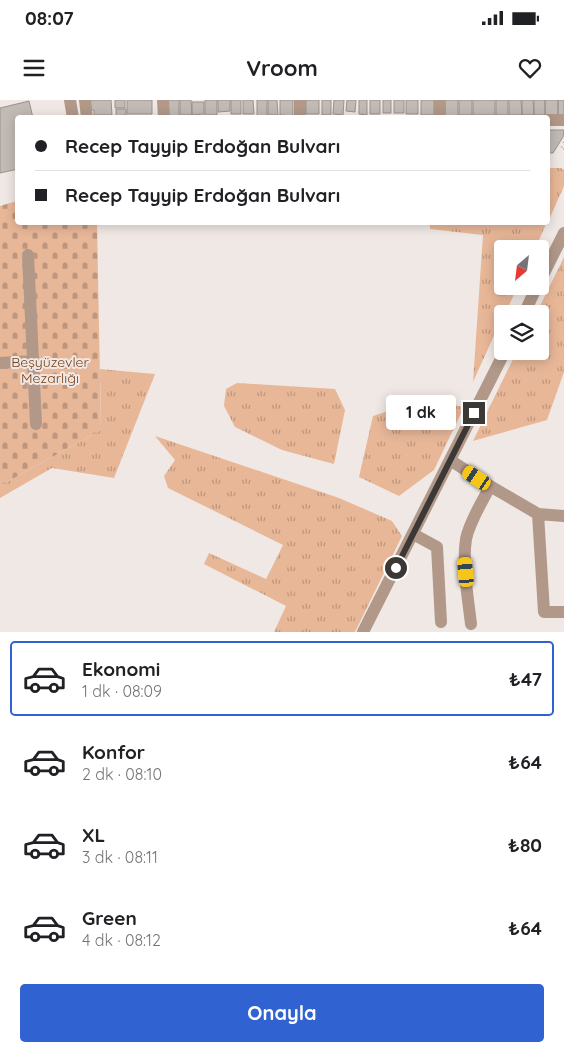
<!DOCTYPE html>
<html lang="tr">
<head>
<meta charset="utf-8">
<style>
	body { margin:0; font-family:Quicksand,sans-serif; background:#f6f6f6; color:#202124; height:100vh; display:flex; flex-direction:column; font-size:19px; white-space:nowrap }
	* { box-sizing:border-box; margin:0 }
	p { font-size:16px; color:#757577 }
	.icon { flex:none; width:28px; height:28px; fill:none; stroke:currentColor; stroke-width:2; stroke-linecap:round; stroke-linejoin:round }
	.map { position:relative; height:532px; overflow:hidden }
	.drawer { display:flex; flex-direction:column; background:#fff; flex:1 }
	.drawer>* { flex:none }
	.hud { position:absolute; left:15px; top:15px; width:535px; height:110px; border-radius:5px; box-shadow:0 2px 12px #0003; display:grid; align-content:center; height:110px; padding:0 20px; background:#fff }
	.needle { width:32px; rotate:208deg }
	.fabs { position:absolute; left:494px; top:140px; display:grid; gap:10px }
	.fabs a { display:grid; place-items:center; width:55px; height:55px; border-radius:5px; background:#fff; box-shadow:0 2px 12px #0003; font-size:25px }
	.end { position:absolute; width:22px; height:22px; margin:-11px; border:6px solid #3b3836; background:#fff; box-shadow:0 0 0 2px #fff }
	.from { border-radius:50% }
	.bubble { position:absolute; height:35px; border-radius:5px; background:#fff; box-shadow:0 2px 12px #0003; font-size:16px; font-weight:700; line-height:35px; text-align:center }
	.car { position:absolute; width:15px; height:30px; margin:-15px -8px; border-radius:6px; box-shadow:0 0 4px 1px #0007; background:linear-gradient(#f5c518 24%,#345 0 40%,#f5c518 0 76%,#345 0 86%,#f5c518 0) }
	.hud b { display:flex; align-items:center; gap:18px; height:48px; font-size:19px }
	.hud b+b { border-top:1px solid #e0e0e0 }
	.hud i { width:12px; height:12px; background:#202124 }
	ul { padding:9px 0 0; list-style:none }
	li { display:flex; align-items:center; gap:15px; height:75px; margin:0 10px 8px; padding:0 10px; border:2px solid transparent; border-radius:5px }
	li div { flex:1 }
	li b { display:block; font-size:19px }
	li em { font-style:normal; font-weight:700 }
	li.current { border-color:#3062d1 }
	li>.icon { width:45px; height:45px; stroke-width:1.5 }
	.cta { display:flex; gap:10px; margin-top:auto; padding:10px 20px }
	.cta a { flex:1; height:58px; border-radius:5px; background:#3062d1; color:#fff; font-size:20px; font-weight:700; line-height:58px; text-align:center }
	.status { display:flex; justify-content:space-between; align-items:center; height:35px; padding:0 25px; background:#fff; direction:ltr }
	.status svg { height:14px; fill:currentColor }
	header { display:flex; justify-content:space-between; align-items:center; height:65px; padding:0 20px; background:#fff; font-size:22px; font-weight:700 }
	.map>svg:first-child { display:block }
	.grass { fill:url(#grass-tufts) }
	.cemetery { fill:url(#cemetery-stones) }
	.building { fill:#c1bab5; stroke:#99928e }
	.lines { fill:none; stroke-linecap:round; stroke-linejoin:round }
	.path { stroke:#b0a9a6; stroke-width:2; stroke-dasharray:1 4; stroke-linecap:butt }
	.minor { stroke:#b19889; stroke-width:12 }
	.route { stroke:#3b3836; stroke-width:6 }
	.labels { text-anchor:middle; dominant-baseline:central; stroke-width:4; stroke-linejoin:round; paint-order:stroke }
	.park-label { font-size:14px; fill:#77421b; stroke:#f0e8e4 }
</style>
</head>
<body>
<div class="status"><b>08:07</b><svg viewBox="0 0 49 12"><path d="M0 12V9h3v3zM5 12V6h3v6zM10 12V3h3v9zM15 12V0h3v12zM26 1h20v11H26zM47 4h2v5h-2z"/></svg></div>
<header><svg class="icon" aria-label="menu" viewBox="0 0 24 24"><path d="M4 6h16M4 12h16M4 18h16"/></svg>Vroom<svg class="icon" aria-label="heart" viewBox="0 0 24 24"><path d="M12 20l-8-8c-3-5 5-10 8-4 3-6 11-1 8 4z"/></svg></header>
<div class="map">
<svg width="564" height="532" viewBox="0 0 564 532">
	<defs>
		<pattern id="grass-tufts" width="24" height="20" patternUnits="userSpaceOnUse" patternTransform="scale(1.25)"><rect width="24" height="20" fill="#e8b798"/><path d="M3 7l-1-3M5 7V3M7 7l1-3M15 17l-1-3M17 17v-4M19 17l1-3" fill="none" stroke="#bd967d"/></pattern>
		<pattern id="cemetery-stones" width="16" height="16" patternUnits="userSpaceOnUse" patternTransform="scale(1.25)"><rect width="16" height="16" fill="#e8b798"/><path d="M2 7V4a2 2 0 0 1 4 0v3zM10 15v-3a2 2 0 0 1 4 0v3z" fill="#bd967d"/></pattern>
	</defs>
	<rect width="100%" height="100%" fill="#f0e8e4"/>
	<!-- grass -->
	<path class="grass" d="M548,68h13l3,2v16l-16,36z
		M547,122l-12,27h-33v37h16l-13,28h-3v4l-29,64 10,-147 -53,-6v-6z
		M564,157v115l-17,48 -74,21 44,-90h23v-37h-4z
		M100,269l55,5 -41,104 -62,-10 -52,30v-12l101,-56z
		M237,283l98,6 10,21 -11,54 -52,-14 -47,-23 -11,-21 2,-17z
		M422,300l42,7 -30,63 -35,26 -40,-19 14,-61z
		M155,336l184,62 53,23 10,15 -47,96h-81l12,-26 -82,-42 5,-11 57,26 17,-34 -115,-57 -4,-12 11,-16z"/>
	<!-- cemetery -->
	<path class="cemetery" d="M17,101l1,21 79,1 4,207 -101,56v-280z"/>
	<!-- building -->
	<path class="building" d="M89,0h22l1,15h-18v-5h-3z
		M115,0h10v8h-10z
		M127,0h25v14h-25z
		M167,0h12v16h-12z
		M180,0h11l1,15h-12z
		M205,0h12v15h-12z
		M218,0h12v11l-12,1z
		M231,0h10v14h-10z
		M243,0h10l1,14h-11z
		M257,0h10v17h-10z
		M268,0h9l1,15h-10z
		M280,0h13v16l-13,-1z
		M306,0h13v14h-13z
		M322,0h9v15h-9z
		M334,0h10l-1,15 -10,-1z
		M347,0h9l-1,12 -9,-1z
		M359,0h8v15l-8,-1z
		M370,0h10v14h-10z
		M383,0h8v13h-8z
		M394,0h10v13h-10z
		M406,0h12v14h-12z
		M421,0h13v15h-13z
		M444,0h14v16h-14z
		M459,0h13v15h-13z
		M473,0h22v15h-22z
		M496,0h12v15h-12z
		M509,0h12l1,15h-13z
		M522,0h11l1,15h-12z
		M534,0h11v15h-11z
		M545,0h13v15h-13z
		M558,0h6v15h-6z
		M29,1l4,17h-15v51l-18,4v-65z
		M192,2h12v12l-12,1z
		M116,9h10v6l-10,1z
		M548,30h16l-1,7 -10,16h-5z"/>
	<g class="lines">
		<!-- path -->
		<path class="path" d="M564,42l-3,7h3"/>
		<!-- minor -->
		<path class="minor" d="M70,0l3,18
			M85,0l2,18
			M163,0l1,18
			M300,0v18
			M440,18v-18
			M548,20h16
			M28,155l8,169
			M540,181l24,-48
			M524,214l13,-28
			M0,263l33,-2
			M450,360l40,26 48,28 26,2
			M538,414l6,98h20
			M413,434l24,13 4,75
			M471,524c-3,-26 -9,-59 -5,-85 4,-19 16,-36 24,-53
			M363,532l142,-281"/>
	</g>
	<g class="lines">
		<!-- route -->
		<path class="route" d="M396,468l78,-155"/>
	</g>
	<g class="labels">
		<!-- park labels -->
		<g class="park-label">
			<text x="50" y="262">Beşyüzevler<tspan x="50" dy="16">Mezarlığı</tspan></text>
		</g>
	</g>
</svg>
<div class="fabs">
<a><svg class="needle" viewBox="-14 -14 28 28"><path d="M0-13l5 13h-10z" fill="#e53935"/><path d="M0 13l5-13h-10z" fill="#757577"/></svg></a>
<a><svg class="icon" aria-label="layers" viewBox="0 0 24 24"><path d="M12 4l9 5-9 5-9-5zM3 14l9 5 9-5"/></svg></a>
</div>
<i class="end from" style="left:396px;top:468px"></i>
<i class="end" style="left:474px;top:313px"></i>
<div class="bubble" style="left:386px;top:295px;width:70px">1 dk</div>
<i class="car" style="left:477px;top:378px;rotate:304deg"></i>
<i class="car" style="left:466px;top:472px;rotate:355deg"></i>
<div class="hud">
<b><i class="from"></i>Recep Tayyip Erdoğan Bulvarı</b>
<b><i></i>Recep Tayyip Erdoğan Bulvarı</b>
</div>
</div>
<section class="drawer">
<ul>
<li class="current"><svg class="icon" aria-label="car" viewBox="0 0 24 24"><path d="M5 17H2v-5l4-1 3-4h7l3 4 3 1v5h-3M9 17h6M6 11h13"/><circle cx="7" cy="17" r="2"/><circle cx="17" cy="17" r="2"/></svg><div><b>Ekonomi</b><p>1 dk · 08:09</p></div><em>₺47</em></li>
<li><svg class="icon" aria-label="car" viewBox="0 0 24 24"><path d="M5 17H2v-5l4-1 3-4h7l3 4 3 1v5h-3M9 17h6M6 11h13"/><circle cx="7" cy="17" r="2"/><circle cx="17" cy="17" r="2"/></svg><div><b>Konfor</b><p>2 dk · 08:10</p></div><em>₺64</em></li>
<li><svg class="icon" aria-label="car" viewBox="0 0 24 24"><path d="M5 17H2v-5l4-1 3-4h7l3 4 3 1v5h-3M9 17h6M6 11h13"/><circle cx="7" cy="17" r="2"/><circle cx="17" cy="17" r="2"/></svg><div><b>XL</b><p>3 dk · 08:11</p></div><em>₺80</em></li>
<li><svg class="icon" aria-label="car" viewBox="0 0 24 24"><path d="M5 17H2v-5l4-1 3-4h7l3 4 3 1v5h-3M9 17h6M6 11h13"/><circle cx="7" cy="17" r="2"/><circle cx="17" cy="17" r="2"/></svg><div><b>Green</b><p>4 dk · 08:12</p></div><em>₺64</em></li>
</ul>
<div class="cta"><a>Onayla</a></div>
</section>
</body>
</html>
